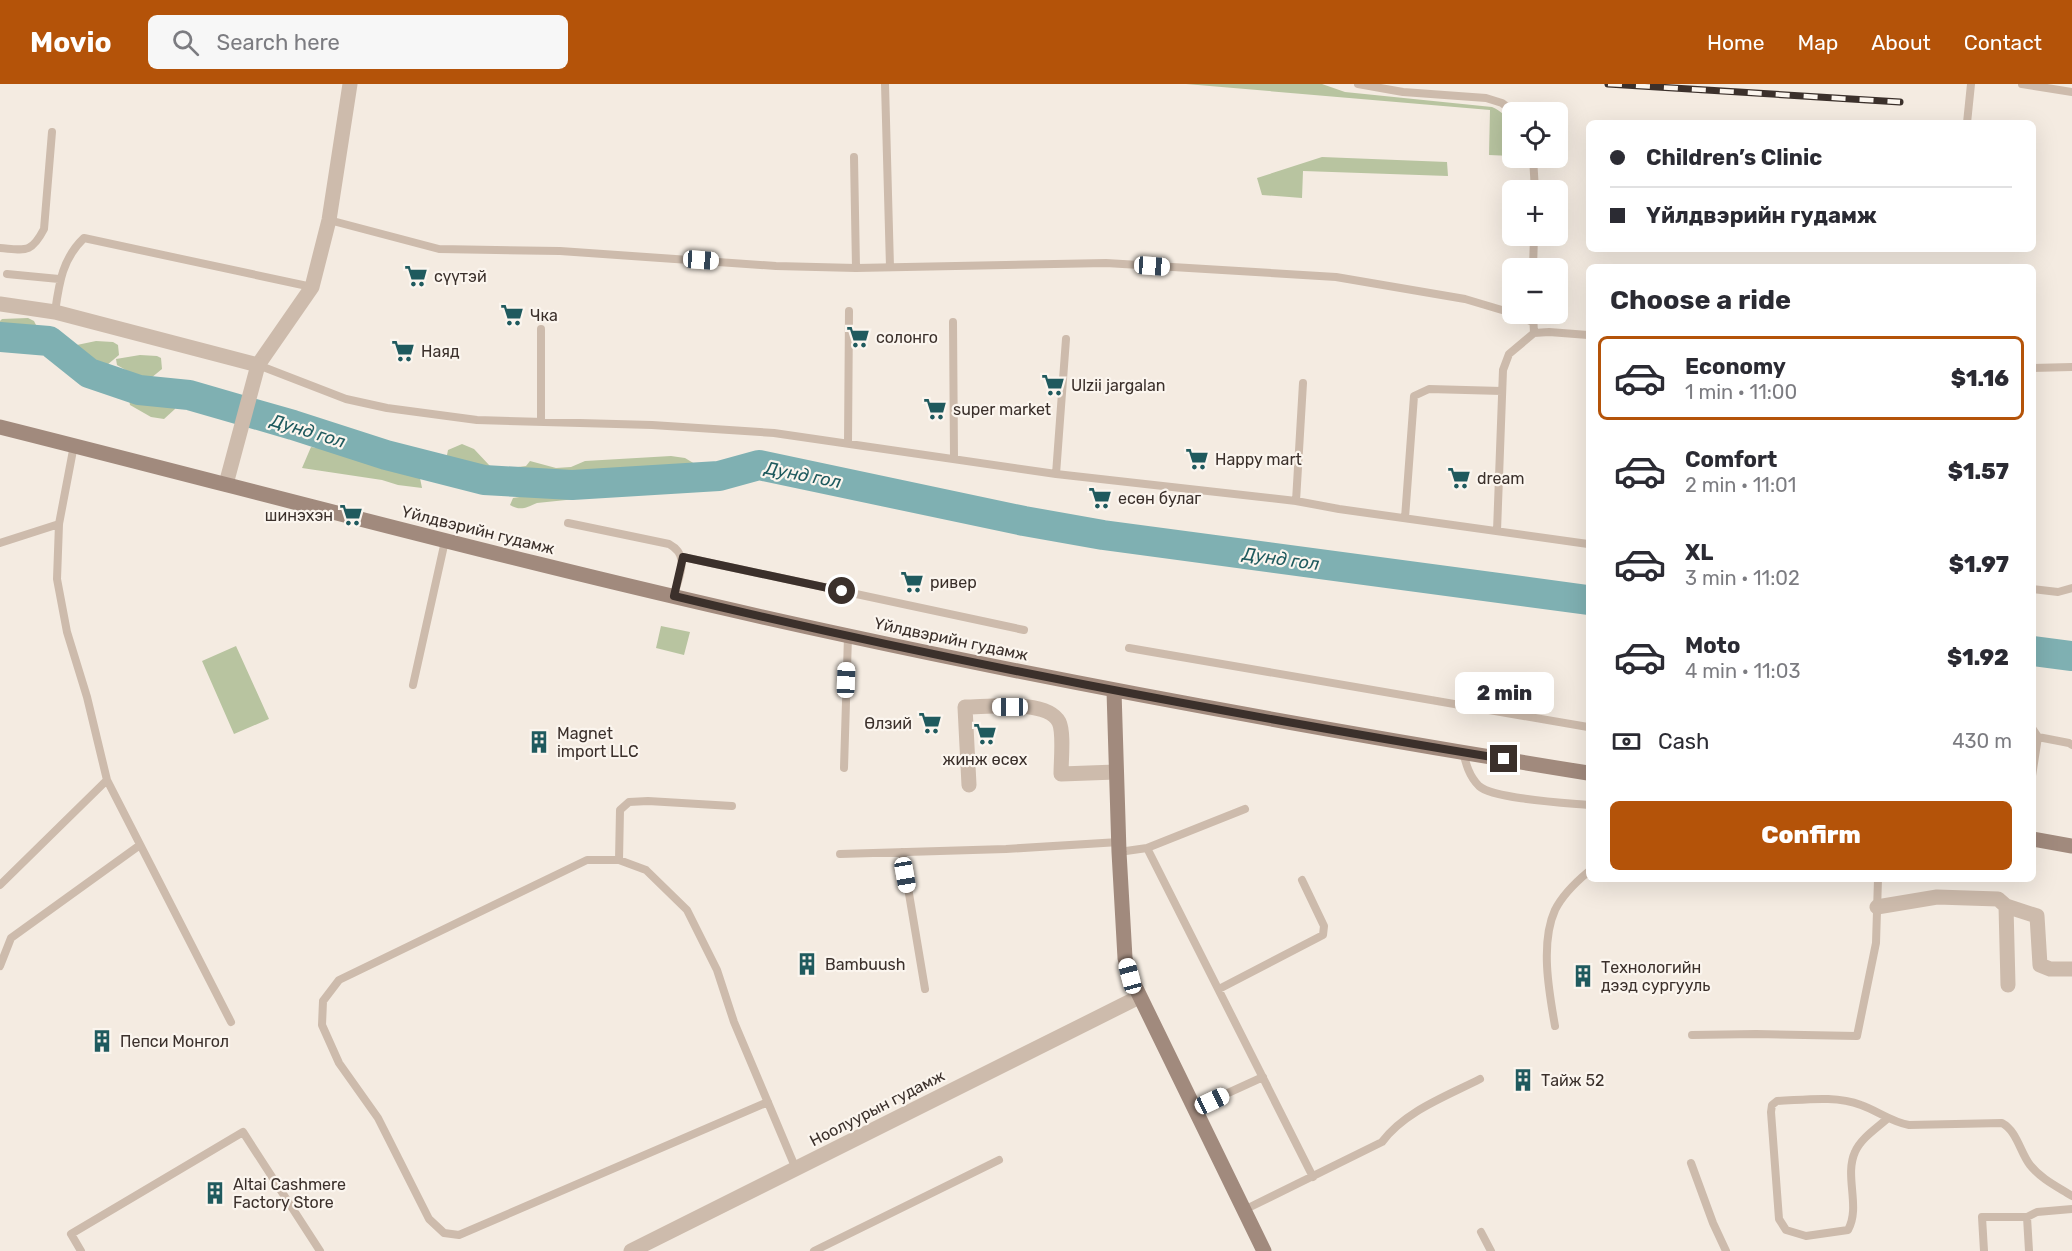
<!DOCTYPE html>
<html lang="en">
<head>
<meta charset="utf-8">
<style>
	body { margin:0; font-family:Rubik,sans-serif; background:#f7f7f7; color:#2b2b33; height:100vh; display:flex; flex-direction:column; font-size:22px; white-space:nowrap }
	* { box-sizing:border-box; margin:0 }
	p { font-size:20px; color:#7c7c81 }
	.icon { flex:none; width:33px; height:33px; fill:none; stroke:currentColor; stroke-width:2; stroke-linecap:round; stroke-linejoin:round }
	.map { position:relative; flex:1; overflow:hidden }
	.drawer { position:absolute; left:1586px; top:180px; width:450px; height:618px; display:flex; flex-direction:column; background:#fff; border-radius:9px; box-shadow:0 6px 24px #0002 }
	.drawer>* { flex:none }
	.guide { position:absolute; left:1586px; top:36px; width:450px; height:132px; border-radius:9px; box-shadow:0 6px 24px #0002; display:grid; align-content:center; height:132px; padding:0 24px; background:#fff }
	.buttons { position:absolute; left:1502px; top:18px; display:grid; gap:12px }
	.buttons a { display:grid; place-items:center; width:66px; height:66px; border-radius:9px; background:#fff; box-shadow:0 6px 24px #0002; font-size:30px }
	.end { position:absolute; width:27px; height:27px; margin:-14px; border:8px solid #3b302b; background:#fff; box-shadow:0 0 0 3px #fff }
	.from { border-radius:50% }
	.bubble { position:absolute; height:42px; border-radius:9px; background:#fff; box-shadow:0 6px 24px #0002; font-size:20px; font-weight:800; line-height:42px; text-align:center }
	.car { position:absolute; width:18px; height:36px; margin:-18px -9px; border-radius:8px; box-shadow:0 0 4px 2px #0007; background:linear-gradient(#fff 24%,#345 0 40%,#fff 0 76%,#345 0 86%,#fff 0) }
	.guide b { display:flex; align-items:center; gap:21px; height:57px; font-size:22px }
	.guide b+b { border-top:2px solid #e1e1e2 }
	.guide i { width:15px; height:15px; background:#2b2b33 }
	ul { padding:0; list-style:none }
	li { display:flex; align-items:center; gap:18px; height:84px; margin:0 12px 9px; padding:0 12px; border:3px solid transparent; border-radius:9px }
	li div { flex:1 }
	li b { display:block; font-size:22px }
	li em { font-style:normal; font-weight:800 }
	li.active { border-color:#b45309 }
	li>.icon { width:54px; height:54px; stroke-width:1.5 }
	h2 { padding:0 24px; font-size:27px; line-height:72px }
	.pay { display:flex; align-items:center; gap:15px; height:66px; padding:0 24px; font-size:22px }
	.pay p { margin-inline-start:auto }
	.action { display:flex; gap:12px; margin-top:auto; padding:12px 24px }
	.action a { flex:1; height:69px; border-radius:9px; background:#b45309; color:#fff; font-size:24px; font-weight:800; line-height:69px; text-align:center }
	header { display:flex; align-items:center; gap:36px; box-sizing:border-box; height:84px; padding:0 30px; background:#b45309; color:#fff }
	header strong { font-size:28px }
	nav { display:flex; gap:33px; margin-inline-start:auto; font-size:21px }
	.search { width:420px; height:54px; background:#f7f7f7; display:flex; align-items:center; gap:15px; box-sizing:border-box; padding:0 21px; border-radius:9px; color:#7c7c81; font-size:22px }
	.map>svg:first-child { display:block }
	.green { fill:#b8c4a0 }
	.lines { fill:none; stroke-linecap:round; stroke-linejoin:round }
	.river { stroke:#7fb0b2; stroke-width:30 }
	.service { stroke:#cdbbac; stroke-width:8 }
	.minor { stroke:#cdbbac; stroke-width:15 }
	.tertiary { stroke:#cdbbac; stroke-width:15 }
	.secondary { stroke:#a18a7d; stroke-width:15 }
	.rail-casing { stroke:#3b302b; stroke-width:7 }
	.rail { stroke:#fbf5ee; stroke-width:4.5; stroke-dasharray:14; stroke-linecap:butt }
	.route { stroke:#3b302b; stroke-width:8 }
	.labels { text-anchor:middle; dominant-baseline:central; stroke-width:4.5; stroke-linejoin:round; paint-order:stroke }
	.poi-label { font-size:16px; fill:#3b302b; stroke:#fbf5ee; text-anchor:start }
	.street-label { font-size:16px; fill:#3b302b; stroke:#fbf5ee }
	.water-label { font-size:18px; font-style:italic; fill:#1f5a5e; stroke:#fbf5ee }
</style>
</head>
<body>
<header>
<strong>Movio</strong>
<div class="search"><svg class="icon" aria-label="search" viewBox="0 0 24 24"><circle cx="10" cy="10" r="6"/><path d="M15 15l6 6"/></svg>Search here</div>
<nav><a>Home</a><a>Map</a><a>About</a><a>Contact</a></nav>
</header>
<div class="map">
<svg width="2072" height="1167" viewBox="0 0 2072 1167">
	<rect width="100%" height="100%" fill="#f4ebe1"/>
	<!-- green -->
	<path class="green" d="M1186,0h136l23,8 147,15c23,10 20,28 20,49l-23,-1 1,-45z
		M1322,73l125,5 1,14 -145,-5 -1,27 -40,-3 -5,-17z
		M28,234l6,3 3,6c-4,14 -22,8 -34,7l-3,-3v-10l2,-2z
		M96,257l17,1 5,3 1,10 -12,10 -13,-2 -20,-12 -2,-5z
		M140,271l17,1 4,2 1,11 -11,9 -13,-1 -21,-12 -1,-6z
		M153,311l17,1 4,3 1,10 -11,10 -13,-2 -21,-12 -1,-6z
		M462,360l12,5 16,17v6c-14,0 -33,-2 -44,-12l2,-10z
		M311,363l83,13 24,8 4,20 -24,-3 -16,-5 -80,-12z
		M671,372l14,2 10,6 -4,8 -43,1 -15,4 -35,2h-78l-8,-2 6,-10 8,-1 4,-5 26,7 15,-1 14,-6z
		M675,400l-31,8 -107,11c-11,5 -17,8 -27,2l3,-7 50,-8z
		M661,542l29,6 -6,23 -28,-7z
		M236,562l33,73 -35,15 -32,-73z"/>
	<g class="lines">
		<!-- river -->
		<path class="river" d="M0,253l49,4 40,32 50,17 50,5 104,30 93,30 98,25 88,5 147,-9 40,-11 265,56 79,14 485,65
			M2032,567l40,5"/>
		<!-- service -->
		<path class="service" d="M885,0l5,183
			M1358,0l45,8 83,6 16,5 12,9
			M2022,0l50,8
			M1967,39l4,-39
			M1533,74l2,32
			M329,136l110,29 121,2 216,15 80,2 -2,-111
			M0,164c25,2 31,6 44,-19l8,-97
			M856,184l250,-5 230,14 129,22 47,14
			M1533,184l1,-32
			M7,190l52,5
			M55,228c4,-28 7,-53 29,-74l228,49
			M1513,230l20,8
			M1533,230l1,19
			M953,238l1,136
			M258,281l88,34 41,9 90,12 175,5 122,8 282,41 240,27 43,8 249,35
			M2032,284l40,-1
			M541,338v-93
			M848,359l1,-132
			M1056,390l10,-135
			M1296,417l7,-118
			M1405,434l9,-122 15,-7 73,2
			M568,439l101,21c22,12 10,30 5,52
			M1497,447l6,-161 6,-16 25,-21 15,-1 39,3
			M0,459l59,-19
			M683,473l341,73
			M2032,505l26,3 14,-4
			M1129,564l459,79
			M413,601l32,-144
			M2032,644l6,9 -6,39
			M2038,653l31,6 3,2
			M1463,668c3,12 6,24 16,34 14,13 88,17 109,19
			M844,684l4,-132
			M107,696l124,242
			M1147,764l166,329
			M902,768l23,137
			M1119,768l28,-4 98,-39
			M840,770l166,-5 113,-7
			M619,776l1,-50 9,-8 19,-1 84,5
			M0,801l107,-105 -20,-83 -20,-65 -10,-53 2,-55 15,-79
			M0,882l11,-28 129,-93
			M1219,905l104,-54 1,-9 -22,-46
			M1555,942c-6,-34 -15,-83 0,-116 7,-14 21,-28 33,-38
			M1692,951l64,-1 101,2 19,-93 2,-64
			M768,1018l-309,133 -15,-2 -15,-14 -51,-101 -39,-55 -17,-38 1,-24 16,-21 248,-120h32l27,10 41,40 30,60 17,52 62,147
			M1195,1024l68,-31
			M1888,1034c-11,10 -27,20 -33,34 -11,24 6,55 -7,78l-42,6 -20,-6 -7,-11 -8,-107 1,-7 5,-4c27,-1 58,-6 84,4 17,6 30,17 48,20l93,-2c15,8 18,29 28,42 11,14 28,22 42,31
			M1691,1079l22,60 13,28
			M1244,1126l138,-68c23,-31 65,-46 98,-63
			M2027,1133l2,34
			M1481,1148l10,19
			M81,1167l-10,-17 172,-102 77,119
			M814,1167l185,-91
			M1984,1167l-2,-34h45l10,-5 35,-3"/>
		<!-- minor -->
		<path class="minor" d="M258,281l54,-78 17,-67 21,-136
			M969,701l-4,-78c23,0 82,-8 94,15 5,10 2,39 2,52l55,-2
			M2006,822l31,10 3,49 10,4h22
			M1877,823l60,-10 61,2 8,7 2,79"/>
		<!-- tertiary -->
		<path class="tertiary" d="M0,220l55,8 203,53 -32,119
			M631,1167l508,-254"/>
		<!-- secondary -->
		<path class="secondary" d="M0,343c283,71 564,148 849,209 245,53 492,97 739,137
			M1114,607l5,161 6,106 5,18 134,275
			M2032,755l40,7"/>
		<!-- rail casing -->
		<g class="rail-casing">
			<path id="rail" d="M1608,0l292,18"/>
		</g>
		<!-- rail -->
		<use href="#rail" class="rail"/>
	</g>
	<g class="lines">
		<!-- route -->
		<path class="route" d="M842,507l-159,-34 -9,39c274,66 552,117 830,163"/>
	</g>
	<!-- icons -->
	<defs>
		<g id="supermarket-bare" transform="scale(1.8)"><path d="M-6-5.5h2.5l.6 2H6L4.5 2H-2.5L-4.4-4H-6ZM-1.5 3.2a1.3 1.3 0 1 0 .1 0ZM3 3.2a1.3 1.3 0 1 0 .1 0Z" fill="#1f5a5e" stroke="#fbf5ee" stroke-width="2.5" paint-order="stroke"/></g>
		<g id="building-bare" transform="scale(1.8)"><path d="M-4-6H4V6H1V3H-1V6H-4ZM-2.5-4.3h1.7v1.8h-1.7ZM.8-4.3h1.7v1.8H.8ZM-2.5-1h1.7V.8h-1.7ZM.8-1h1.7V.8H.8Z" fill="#1f5a5e" stroke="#fbf5ee" stroke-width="2.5" paint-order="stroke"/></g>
	</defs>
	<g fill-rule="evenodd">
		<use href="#supermarket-bare" x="416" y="192"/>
		<use href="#supermarket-bare" x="512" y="231"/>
		<use href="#supermarket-bare" x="858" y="253"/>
		<use href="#supermarket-bare" x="403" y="267"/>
		<use href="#supermarket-bare" x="1053" y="301"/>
		<use href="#supermarket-bare" x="935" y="325"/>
		<use href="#supermarket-bare" x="1197" y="375"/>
		<use href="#supermarket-bare" x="1459" y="394"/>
		<use href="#supermarket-bare" x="1100" y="414"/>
		<use href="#supermarket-bare" x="351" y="431"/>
		<use href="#supermarket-bare" x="912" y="498"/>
		<use href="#supermarket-bare" x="930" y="639"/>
		<use href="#supermarket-bare" x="985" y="650"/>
		<use href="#building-bare" x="539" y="658"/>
		<use href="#building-bare" x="807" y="880"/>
		<use href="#building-bare" x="1583" y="892"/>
		<use href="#building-bare" x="102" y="957"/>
		<use href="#building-bare" x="1523" y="996"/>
		<use href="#building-bare" x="215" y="1109"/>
	</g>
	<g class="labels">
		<!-- poi labels -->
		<g class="poi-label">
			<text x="434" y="192">сүүтэй</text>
			<text x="530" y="231">Чка</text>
			<text x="876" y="253">солонго</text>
			<text x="421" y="267">Наяд</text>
			<text x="1071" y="301">Ulzii jargalan</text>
			<text x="953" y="325">super market</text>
			<text x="1215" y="375">Happy mart</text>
			<text x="1477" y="394">dream</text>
			<text x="1118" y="414">есөн булаг</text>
			<text x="333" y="431" text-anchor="end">шинэхэн</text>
			<text x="930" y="498">ривер</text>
			<text x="912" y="639" text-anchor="end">Өлзий</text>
			<text x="557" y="649">Magnet<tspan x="557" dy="18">import LLC</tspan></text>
			<text x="985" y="675" text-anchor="middle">жинж өсөх</text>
			<text x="825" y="880">Bambuush</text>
			<text x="1601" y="883">Технологийн<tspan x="1601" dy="18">дээд сургууль</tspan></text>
			<text x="120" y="957">Пепси Монгол</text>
			<text x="1541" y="996">Тайж 52</text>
			<text x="233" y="1100">Altai Cashmere<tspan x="233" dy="18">Factory Store</tspan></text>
		</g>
		<!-- street labels -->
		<g class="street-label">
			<text transform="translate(478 446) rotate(14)">Yйлдвэрийн гудамж</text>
			<text transform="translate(951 555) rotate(12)">Yйлдвэрийн гудамж</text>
			<text transform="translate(877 1024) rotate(-27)">Ноолуурын гудамж</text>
		</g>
		<!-- water labels -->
		<g class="water-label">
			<text transform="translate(308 347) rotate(17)">Дунд гол</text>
			<text transform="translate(803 391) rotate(11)">Дунд гол</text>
			<text transform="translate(1281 475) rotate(8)">Дунд гол</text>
		</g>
	</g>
</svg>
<div class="buttons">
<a><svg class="icon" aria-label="locate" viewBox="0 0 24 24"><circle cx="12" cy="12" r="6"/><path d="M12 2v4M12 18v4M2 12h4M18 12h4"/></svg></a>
<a>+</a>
<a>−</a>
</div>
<i class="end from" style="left:842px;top:507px"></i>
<i class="end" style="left:1504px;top:675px"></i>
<div class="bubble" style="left:1455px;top:588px;width:99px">2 min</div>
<i class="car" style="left:701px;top:176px;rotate:94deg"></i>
<i class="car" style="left:1152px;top:182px;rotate:94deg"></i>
<i class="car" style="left:846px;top:596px;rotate:2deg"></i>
<i class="car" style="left:1010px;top:623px;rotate:270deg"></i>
<i class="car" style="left:905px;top:791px;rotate:170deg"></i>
<i class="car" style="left:1130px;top:892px;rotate:345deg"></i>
<i class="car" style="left:1212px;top:1017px;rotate:65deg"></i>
<div class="guide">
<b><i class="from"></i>Children’s Clinic</b>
<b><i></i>Yйлдвэрийн гудамж</b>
</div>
<section class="drawer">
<h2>Choose a ride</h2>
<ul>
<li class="active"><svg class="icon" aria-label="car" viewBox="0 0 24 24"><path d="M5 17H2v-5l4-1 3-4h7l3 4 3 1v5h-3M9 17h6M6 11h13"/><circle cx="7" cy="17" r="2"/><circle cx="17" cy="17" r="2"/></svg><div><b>Economy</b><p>1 min · 11:00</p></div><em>$1.16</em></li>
<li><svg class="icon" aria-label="car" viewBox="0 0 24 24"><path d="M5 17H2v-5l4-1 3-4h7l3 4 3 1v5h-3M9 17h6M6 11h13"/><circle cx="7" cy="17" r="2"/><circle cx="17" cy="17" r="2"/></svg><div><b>Comfort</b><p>2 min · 11:01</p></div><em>$1.57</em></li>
<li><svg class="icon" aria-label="car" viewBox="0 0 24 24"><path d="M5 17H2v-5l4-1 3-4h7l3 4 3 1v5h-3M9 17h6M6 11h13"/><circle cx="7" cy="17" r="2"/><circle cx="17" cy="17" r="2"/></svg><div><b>XL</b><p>3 min · 11:02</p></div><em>$1.97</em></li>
<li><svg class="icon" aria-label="car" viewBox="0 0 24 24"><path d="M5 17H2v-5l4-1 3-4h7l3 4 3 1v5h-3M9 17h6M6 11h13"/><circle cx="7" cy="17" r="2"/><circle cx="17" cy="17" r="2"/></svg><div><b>Moto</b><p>4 min · 11:03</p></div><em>$1.92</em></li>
</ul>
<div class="pay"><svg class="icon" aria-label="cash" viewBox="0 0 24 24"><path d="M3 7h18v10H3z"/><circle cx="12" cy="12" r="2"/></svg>Cash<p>430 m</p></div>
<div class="action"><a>Confirm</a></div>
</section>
</div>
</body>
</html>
